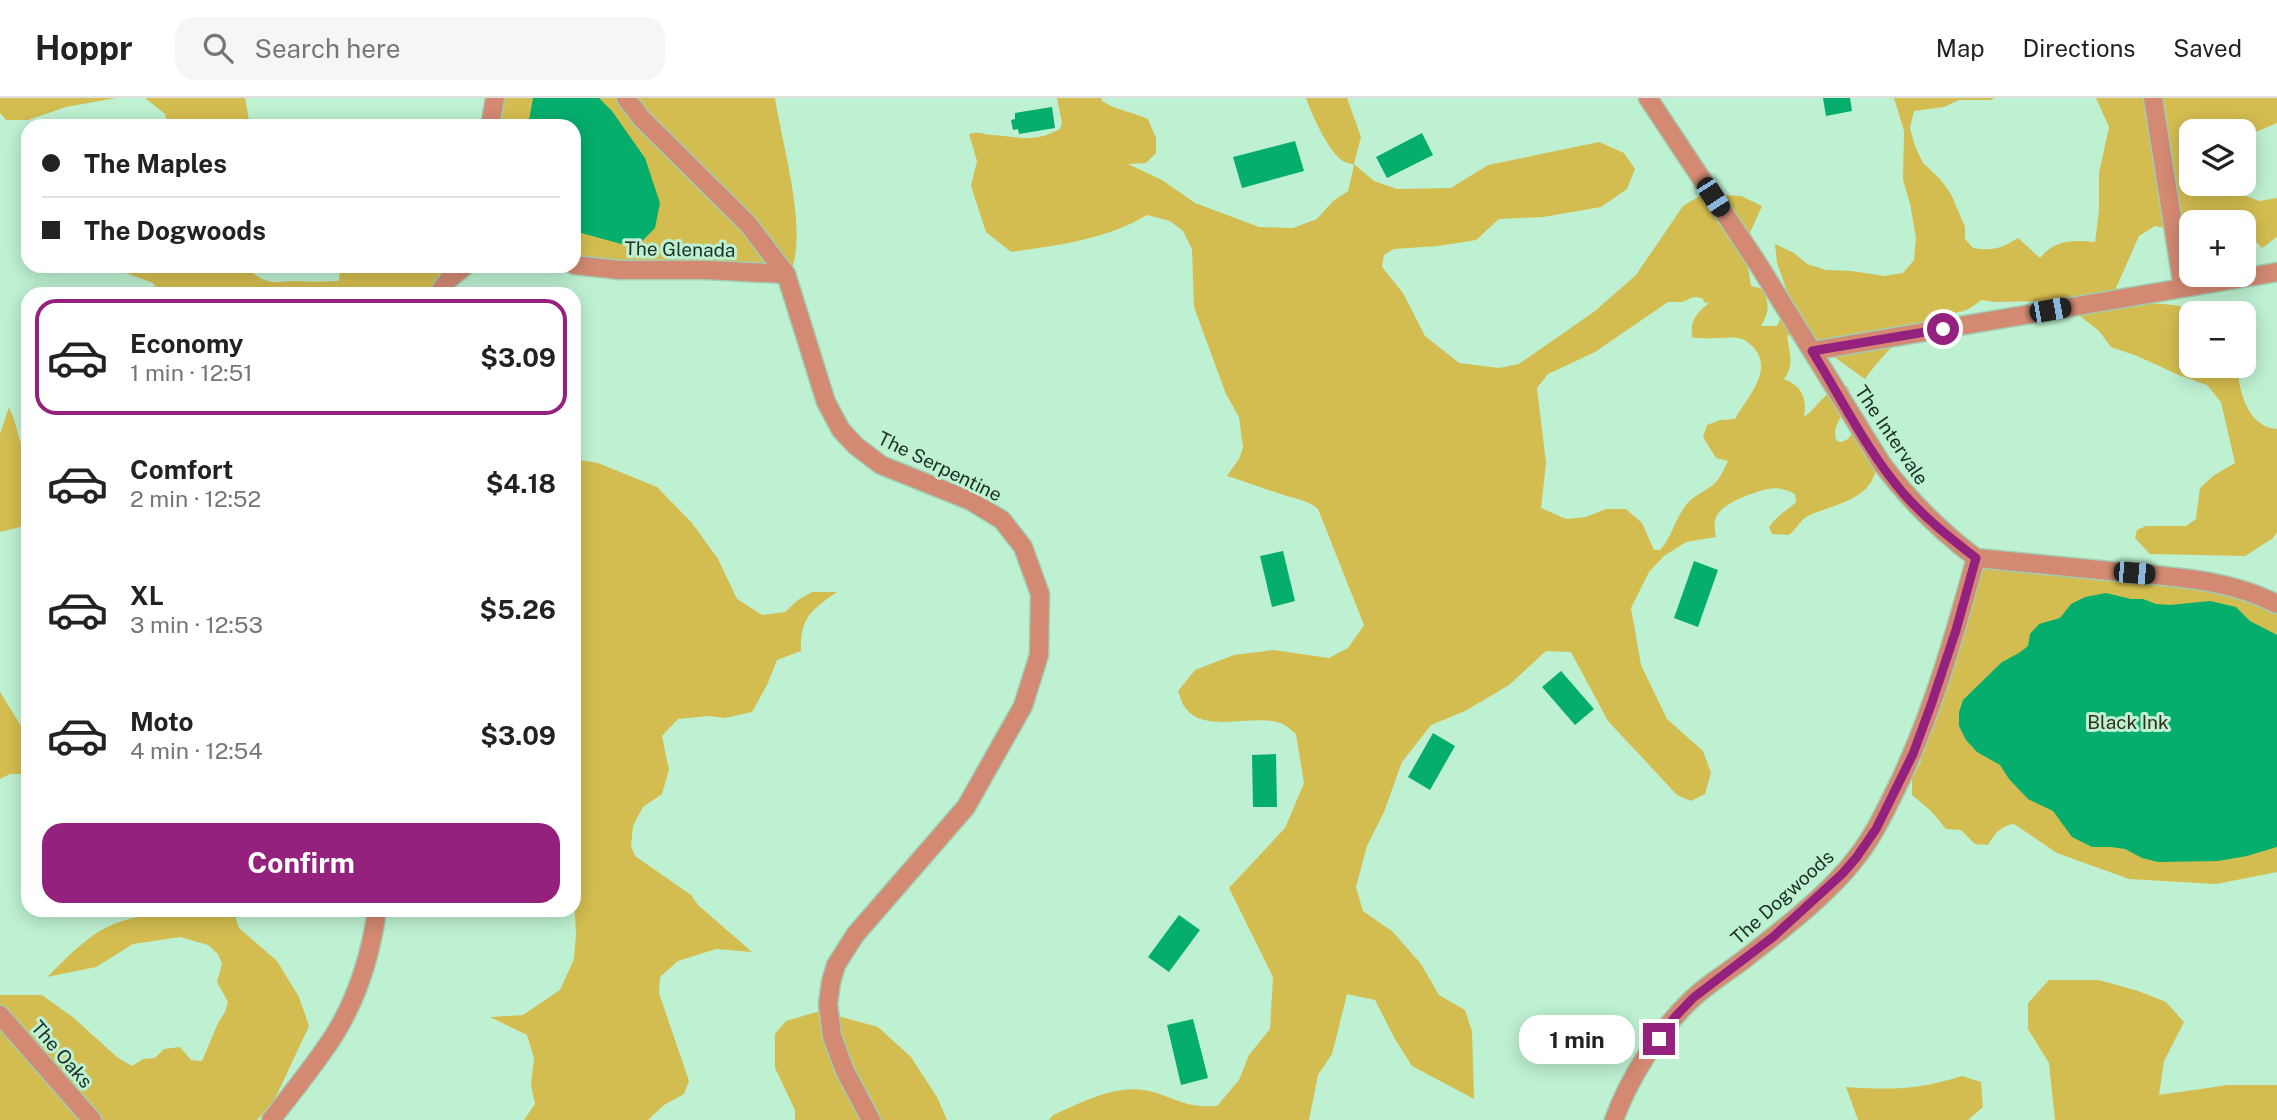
<!DOCTYPE html>
<html lang="en">
<head>
<meta charset="utf-8">
<style>
	body { margin:0; font-family:"Public Sans",sans-serif; background:#f6f6f6; color:#222; height:100vh; display:flex; flex-direction:column; font-size:26px; white-space:nowrap }
	* { box-sizing:border-box; margin:0 }
	p { font-size:23px; color:#767676 }
	.icon { flex:none; width:38px; height:38px; fill:none; stroke:currentColor; stroke-width:2; stroke-linecap:round; stroke-linejoin:round }
	.map { position:relative; flex:1; overflow:hidden }
	.panel { position:absolute; left:21px; top:189px; width:560px; height:630px; display:flex; flex-direction:column; background:#fff; border-radius:21px; box-shadow:0 4px 18px #0003 }
	.panel>* { flex:none }
	.top-card { position:absolute; left:21px; top:21px; width:560px; height:154px; border-radius:21px; box-shadow:0 4px 18px #0003; display:grid; align-content:center; height:154px; padding:0 21px; background:#fff }
	.tools { position:absolute; left:2179px; top:21px; display:grid; gap:14px }
	.tools a { display:grid; place-items:center; width:77px; height:77px; border-radius:14px; background:#fff; box-shadow:0 4px 18px #0003; font-size:35px }
	.end { position:absolute; width:32px; height:32px; margin:-16px; border:9px solid #95217e; background:#fff; box-shadow:0 0 0 4px #fff }
	.from { border-radius:50% }
	.bubble { position:absolute; height:49px; border-radius:21px; background:#fff; box-shadow:0 4px 18px #0003; font-size:23px; font-weight:700; line-height:49px; text-align:center }
	.car { position:absolute; width:21px; height:42px; margin:-21px -10px; border-radius:9px; box-shadow:0 0 5px 2px #0007; background:linear-gradient(#222 24%,#8ab4d8 0 40%,#222 0 76%,#8ab4d8 0 86%,#222 0) }
	.top-card b { display:flex; align-items:center; gap:24px; height:66px; font-size:26px }
	.top-card b+b { border-top:2px solid #e0e0e0 }
	.top-card i { width:18px; height:18px; background:#222 }
	ul { padding:12px 0 0; list-style:none }
	li { display:flex; align-items:center; gap:21px; height:116px; margin:0 14px 10px; padding:0 7px; border:4px solid transparent; border-radius:21px }
	li div { flex:1 }
	li b { display:block; font-size:26px }
	li em { font-style:normal; font-weight:700 }
	li.on { border-color:#95217e }
	li>.icon { width:63px; height:63px; stroke-width:1.5 }
	.action { display:flex; gap:14px; margin-top:auto; padding:14px 21px }
	.action a { flex:1; height:80px; border-radius:21px; background:#95217e; color:#fff; font-size:28px; font-weight:700; line-height:80px; text-align:center }
	header { display:flex; align-items:center; gap:42px; box-sizing:border-box; height:98px; padding:0 35px; background:#fff; border-bottom:2px solid #e0e0e0 }
	header strong { font-size:33px }
	nav { display:flex; gap:38px; margin-inline-start:auto; font-size:24px }
	.search { width:490px; height:63px; background:#f6f6f6; display:flex; align-items:center; gap:18px; box-sizing:border-box; padding:0 24px; border-radius:21px; color:#767676; font-size:26px }
	.map>svg:first-child { display:block }
	.green { fill:#d4bd50; fill-rule:evenodd }
	.water { fill:#05ae6c }
	.lines { fill:none; stroke-linecap:round; stroke-linejoin:round }
	.minor-casing { stroke:#a1ceb3; stroke-width:21 }
	.minor { stroke:#d38972; stroke-width:18 }
	.route { stroke:#95217e; stroke-width:9 }
	.labels { text-anchor:middle; dominant-baseline:central; stroke-width:6; stroke-linejoin:round; paint-order:stroke }
	.street-label { font-size:19px; fill:#1c3024; stroke:#bef1d2 }
	.park-label { font-size:19px; fill:#332e18; stroke:#bef1d2 }
</style>
</head>
<body>
<header>
<strong>Hoppr</strong>
<div class="search"><svg class="icon" aria-label="search" viewBox="0 0 24 24"><circle cx="10" cy="10" r="6"/><path d="M15 15l6 6"/></svg>Search here</div>
<nav><a>Map</a><a>Directions</a><a>Saved</a></nav>
</header>
<div class="map">
<svg width="2277" height="1022" viewBox="0 0 2277 1022">
	<rect width="100%" height="100%" fill="#bef1d2"/>
	<!-- green -->
	<path class="green" d="M0,0h116l-50,9 -38,13h-22l-6,-7z
		M145,0h100l5,28h-82l-3,-12z
		M495,0h280c7,46 34,134 15,176l-216,-9v-139h-84z
		M1057,0h44l1,3c14,9 30,11 46,18l8,19v15l-10,10 -18,1 34,16 33,23 64,24 34,1 24,-9 16,-18 15,-10 6,-26c-4,-2 -8,-2 -11,-4 -14,-8 -32,-48 -37,-63h41l14,39 -7,27 20,17 23,8 54,-1 37,-23 111,-23 25,11 11,16 -8,20 -26,18 -58,10 -44,2 -23,21 -38,6 -44,3 -10,6 -2,12 21,26 22,43 34,27 40,5 20,-4 76,-53 41,-36 47,-69 20,-12 38,2 21,10 -13,29 -2,26 4,25 12,3c7,17 6,22 -2,37h16l11,-22v-10l-11,-31 -2,-19 19,9 13,11 19,6 26,1 32,5 19,-3 11,-13 2,-22 -6,-34 -7,-24 1,-49 -10,-33h101l-5,2h-31l-15,7 -30,4 -4,17 5,18 8,17 17,16 11,15 14,33v12l8,9c20,3 27,1 45,-10l22,20c15,-19 33,-18 55,-16l4,-31v-38l10,-46 -13,-29h181v25l-33,14v-6h-53v53h45l4,10 20,7 17,-3v39l-15,11 -18,-19v-7h-6l-5,-6 -19,1 -2,5h-21v11l-36,-7 -16,10 -23,52c22,25 54,8 81,25h-6v53h46c2,24 10,61 40,63v103l-4,6 -28,18 -95,-2 -15,-16 2,-8 9,-4h40l10,-7 4,-31 13,-12 22,-13 -14,-61 -14,-17 -26,-9 -44,-20 -26,-9 -12,-16 -19,-15 -36,-15 -50,1 -13,-2c-18,15 -20,10 -40,16 -32,9 -57,37 -76,63l-53,-38 -25,-6c2,17 8,30 -3,44 18,7 23,19 20,38 14,-9 24,-32 43,-31 13,23 -20,33 -10,55l4,1 7,-3 6,-8 24,15c-1,8 0,19 -3,27 -8,28 -44,32 -67,43 -7,3 -12,14 -19,19l-17,-1 -3,-7c7,-11 18,-16 27,-25l-1,-8c-8,-4 -17,-7 -27,-5 -14,3 -43,13 -51,26 -4,7 -2,15 -1,22l-30,5 -22,14 -15,16 -18,36 10,57 26,54 36,32 8,22 -6,21 -14,7 -14,-6 -69,-74 -37,-69 -25,-1 -37,34 -44,26 -34,14 -29,37 -18,50 -17,34 -11,41 7,24 30,21 28,32 18,31 26,15 7,21 2,68 -62,-33 -17,-27 -20,-39 -28,-6 -15,60 -14,21 -9,45h-260l4,-5c30,-13 66,-33 100,-23 26,8 35,16 64,14l22,-26 10,-25 21,-26 3,-52 -44,-89 56,-60 19,-45 -8,-49c-4,-3 -9,-8 -13,-10 -28,-12 -80,12 -99,-18 -3,-4 -4,-11 -6,-15l17,-21 39,-15 39,-5 56,8 19,-10 16,-23 -46,-116c-11,-9 -18,-9 -31,-13 -20,-6 -40,-14 -60,-20l12,-17 4,-11 -4,-31 -13,-23 -32,-87 -2,-58 -9,-18 -13,-10 -23,-6c-42,25 -89,30 -136,37l-25,-20 -15,-46 6,-25 -8,-27c10,-3 14,0 23,1 29,2 41,8 68,-6l2,-6zM1694,199l8,1 3,5 5,-1c-13,11 -20,17 -18,35 16,4 39,-2 50,2 4,1 10,7 13,10 18,23 -9,50 -20,70l-15,1 -13,5 -4,12 13,21 12,3c-4,8 -8,18 -15,24 -9,7 -20,11 -27,20 -11,14 -14,32 -26,45h-6l-12,-27 -16,-14h-20l-20,8 -20,2 -25,-11 5,-45 -9,-75 11,-14 47,-22 73,-50h14z
		M107,168h148l-1,8c19,13 25,6 44,7 14,1 27,1 41,0l1,-15h111l-13,28h-196l-12,-6 -8,6h-61l-8,-11z
		M9,309c9,18 10,39 19,58v60l-28,7v-98z
		M574,361l24,4 59,24 35,36 26,36 19,40 25,16 23,-3 13,-12 14,-8h25c-26,18 -37,26 -36,59l-24,9 -10,25 -15,27 -27,6 -16,-2 -31,3 -16,17 7,34 -7,24 -19,13 -10,19 -2,20 4,10 56,39 7,10 54,47 -36,-3 -38,12 -18,16 -1,16 30,88 -5,13 -20,11 -16,15h-124l11,-16 -4,-19 3,-27 -7,-23 -37,-18 33,-2 37,-25 14,-31 2,-25 -2,-36z
		M1976,460l210,20 91,26v268l-61,12 -87,-5 -72,-26 -43,-29c-12,1 -20,10 -26,21l-13,-1 -14,-14 -15,-1 -15,-18 -19,-16v-16l9,-18 -8,-7z
		M0,594l21,34 7,5v43h-18l-10,5z
		M142,812h91l6,18 38,33 22,36 10,29 -35,75 -17,19h-257v-125h42l32,23 44,40 14,8 11,-7 12,-1 9,-9 16,-2 11,13 11,1 16,-38 7,-11 3,-10 -11,-20 5,-18 -4,-10 -10,-9 -28,-8 -47,7 -37,23 -49,10c30,-29 49,-52 91,-60z
		M2049,882h50l39,11 28,11 18,20 -20,39 -5,34 69,-10h49v35h-222l-6,-57 -21,-34v-26z
		M820,913l58,16 33,30 26,40 10,23h-152v-10l-20,-42v-34l11,-13z
		M1962,978l19,6 2,25 -15,13h-110l-12,-33c46,3 71,3 116,-11z"/>
	<!-- water -->
	<path class="water" d="M533,0h66l13,13 33,47 15,45 -5,25 -14,14 -16,3 -51,-14v-105h-46z
		M1823,0h27l2,13 -26,5z
		M1052,9l3,21 -36,6 -1,-5 -5,1 -2,-10 4,-1v-6z
		M1422,35l11,22 -46,23 -11,-21z
		M1295,43l9,30 -62,17 -9,-31z
		M1283,453l12,50 -23,6 -12,-51z
		M1694,463l24,9 -20,57 -24,-9z
		M2106,495l25,6h12l13,5 14,1 40,-4 26,6 14,14 27,14v212l-30,9 -29,5 -60,1 -16,-4 -17,-9 -14,-2h-19l-20,-10 -19,-26 -25,-12 -19,-20 -9,-14 -23,-13 -11,-12 -7,-14v-14l4,-12 39,-38 17,-9 9,-7 2,-12 9,-10 21,-6 11,-14 14,-7z
		M1561,573l33,38 -19,16 -33,-38z
		M1433,635l22,13 -25,44 -22,-13z
		M1276,656l1,53h-24l-1,-52z
		M1179,817l21,15 -31,42 -21,-15z
		M1193,921l15,59 -27,7 -14,-60z"/>
	<g class="lines">
		<!-- minor casing -->
		<g class="minor-casing">
			<path id="minor" d="M626,0l16,21 106,105 38,50 40,128 15,28 15,16 25,19 90,36 31,19 21,27 17,47 -1,61 -16,51 -57,101 -111,128 -19,30 -5,17 -3,22 4,32 13,35 26,49
				M1648,0l110,166 124,200c27,36 57,66 94,94 48,5 96,9 144,14 55,5 107,7 157,32
				M2153,0l30,190
				M490,28l5,-28
				M574,167l46,5h87l79,4
				M438,196l11,-15 16,-13
				M1812,253l465,-79
				M0,917l92,105
				M271,1022c21,-27 43,-54 62,-83 24,-38 38,-83 44,-127
				M1614,1022c14,-40 46,-91 77,-120 15,-15 34,-26 51,-39 36,-28 87,-67 114,-103 17,-21 28,-45 40,-69 36,-74 58,-152 80,-231"/>
		</g>
		<!-- minor -->
		<use href="#minor" class="minor"/>
	</g>
	<g class="lines">
		<!-- route -->
		<path class="route" d="M1659,941l15,-21 19,-20 80,-61 69,-63 14,-16 20,-29 37,-75 18,-49 25,-75 20,-72c-26,-20 -51,-40 -73,-65 -36,-42 -62,-95 -91,-142l131,-22"/>
	</g>
	<g class="labels">
		<!-- street labels -->
		<g class="street-label">
			<text transform="translate(680 151) rotate(1)">The Glenada</text>
			<text transform="translate(1892 337) rotate(56)">The Intervale</text>
			<text transform="translate(940 368) rotate(26)">The Serpentine</text>
			<text transform="translate(1782 799) rotate(-42)">The Dogwoods</text>
			<text transform="translate(62 956) rotate(49)">The Oaks</text>
		</g>
		<!-- park labels -->
		<g class="park-label">
			<text x="2128" y="624">Black Ink</text>
		</g>
	</g>
</svg>
<div class="tools">
<a><svg class="icon" aria-label="layers" viewBox="0 0 24 24"><path d="M12 4l9 5-9 5-9-5zM3 14l9 5 9-5"/></svg></a>
<a>+</a>
<a>−</a>
</div>
<i class="end from" style="left:1943px;top:231px"></i>
<i class="end" style="left:1659px;top:941px"></i>
<div class="bubble" style="left:1519px;top:917px;width:116px">1 min</div>
<i class="car" style="left:1713px;top:99px;rotate:147deg"></i>
<i class="car" style="left:2050px;top:212px;rotate:80deg"></i>
<i class="car" style="left:2134px;top:475px;rotate:95deg"></i>
<div class="top-card">
<b><i class="from"></i>The Maples</b>
<b><i></i>The Dogwoods</b>
</div>
<section class="panel">
<ul>
<li class="on"><svg class="icon" aria-label="car" viewBox="0 0 24 24"><path d="M5 17H2v-5l4-1 3-4h7l3 4 3 1v5h-3M9 17h6M6 11h13"/><circle cx="7" cy="17" r="2"/><circle cx="17" cy="17" r="2"/></svg><div><b>Economy</b><p>1 min · 12:51</p></div><em>$3.09</em></li>
<li><svg class="icon" aria-label="car" viewBox="0 0 24 24"><path d="M5 17H2v-5l4-1 3-4h7l3 4 3 1v5h-3M9 17h6M6 11h13"/><circle cx="7" cy="17" r="2"/><circle cx="17" cy="17" r="2"/></svg><div><b>Comfort</b><p>2 min · 12:52</p></div><em>$4.18</em></li>
<li><svg class="icon" aria-label="car" viewBox="0 0 24 24"><path d="M5 17H2v-5l4-1 3-4h7l3 4 3 1v5h-3M9 17h6M6 11h13"/><circle cx="7" cy="17" r="2"/><circle cx="17" cy="17" r="2"/></svg><div><b>XL</b><p>3 min · 12:53</p></div><em>$5.26</em></li>
<li><svg class="icon" aria-label="car" viewBox="0 0 24 24"><path d="M5 17H2v-5l4-1 3-4h7l3 4 3 1v5h-3M9 17h6M6 11h13"/><circle cx="7" cy="17" r="2"/><circle cx="17" cy="17" r="2"/></svg><div><b>Moto</b><p>4 min · 12:54</p></div><em>$3.09</em></li>
</ul>
<div class="action"><a>Confirm</a></div>
</section>
</div>
</body>
</html>
